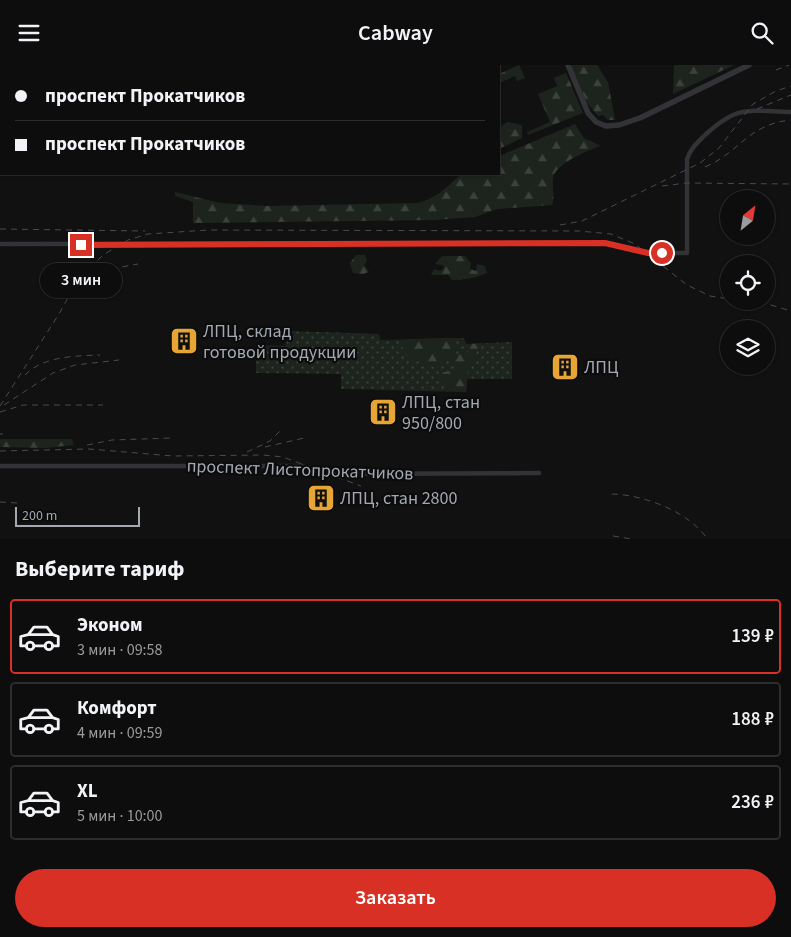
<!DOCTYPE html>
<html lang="ru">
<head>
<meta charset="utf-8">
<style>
	body { margin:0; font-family:"Source Sans 3",sans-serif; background:#161617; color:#f1f3f6; height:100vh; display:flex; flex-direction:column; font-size:19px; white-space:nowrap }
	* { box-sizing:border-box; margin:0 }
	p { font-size:16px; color:#9a9c9e }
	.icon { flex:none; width:28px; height:28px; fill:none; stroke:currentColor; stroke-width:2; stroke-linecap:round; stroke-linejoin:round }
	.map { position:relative; height:474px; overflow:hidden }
	.details { display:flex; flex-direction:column; background:#0d0d0e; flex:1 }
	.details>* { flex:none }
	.top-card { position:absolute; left:0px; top:0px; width:500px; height:110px; box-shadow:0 1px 4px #0004,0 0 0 1px #2d2d2e; display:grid; align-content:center; height:110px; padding:0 15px; background:#0d0d0e }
	.needle { width:32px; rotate:30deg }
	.fabs { position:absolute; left:720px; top:125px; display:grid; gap:10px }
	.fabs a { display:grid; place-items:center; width:55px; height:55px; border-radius:50%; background:#0d0d0e; box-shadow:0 1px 4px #0004,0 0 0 1px #2d2d2e; font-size:25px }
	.scale { position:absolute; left:15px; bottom:12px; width:125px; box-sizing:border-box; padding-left:5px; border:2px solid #a3a8b2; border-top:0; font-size:14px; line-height:18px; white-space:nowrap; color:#a3a8b2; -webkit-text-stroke:4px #0c0c0d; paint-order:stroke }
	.end { position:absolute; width:22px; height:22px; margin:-11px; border:6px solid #d93025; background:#fff; box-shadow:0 0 0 2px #fff }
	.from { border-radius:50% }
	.bubble { position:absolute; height:35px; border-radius:18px; background:#0d0d0e; box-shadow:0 1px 4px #0004,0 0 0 1px #2d2d2e; font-size:16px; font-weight:600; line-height:35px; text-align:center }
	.top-card b { display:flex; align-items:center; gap:18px; height:48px; font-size:19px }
	.top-card b+b { border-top:1px solid #2d2d2e }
	.top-card i { width:12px; height:12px; background:#f1f3f6 }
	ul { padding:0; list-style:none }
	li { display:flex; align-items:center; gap:15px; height:75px; margin:0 10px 8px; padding:0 5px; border:2px solid #2d2d2e; border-radius:5px }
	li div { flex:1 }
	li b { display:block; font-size:19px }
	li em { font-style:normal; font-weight:600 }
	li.on { border-color:#d93025 }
	li>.icon { width:45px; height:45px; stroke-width:1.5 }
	h2 { padding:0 15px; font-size:22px; line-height:60px }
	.action { display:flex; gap:10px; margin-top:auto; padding:10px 15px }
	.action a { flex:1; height:58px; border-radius:30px; background:#d93025; color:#fff; font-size:20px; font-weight:600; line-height:58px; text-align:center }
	header { display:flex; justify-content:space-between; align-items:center; height:65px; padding:0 15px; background:#0d0d0e; font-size:22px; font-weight:600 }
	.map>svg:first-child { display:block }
	.grass { fill:url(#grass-dots) }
	.forest { fill:url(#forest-firs) }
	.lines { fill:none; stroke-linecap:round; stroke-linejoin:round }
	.minor { stroke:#323337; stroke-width:4.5 }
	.tertiary { stroke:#323337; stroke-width:5.5 }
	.rail { stroke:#494b50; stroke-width:1; stroke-dasharray:6 5; stroke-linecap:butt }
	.route { stroke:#d93025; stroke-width:6 }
	.labels { text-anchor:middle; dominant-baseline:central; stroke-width:4.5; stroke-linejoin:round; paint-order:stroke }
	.poi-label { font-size:18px; fill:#a3a8b2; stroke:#0c0c0d; text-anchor:start }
	.street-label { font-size:18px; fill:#a3a8b2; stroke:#0c0c0d }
</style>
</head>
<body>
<header><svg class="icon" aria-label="menu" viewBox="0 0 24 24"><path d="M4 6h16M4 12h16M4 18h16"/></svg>Cabway<svg class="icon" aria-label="search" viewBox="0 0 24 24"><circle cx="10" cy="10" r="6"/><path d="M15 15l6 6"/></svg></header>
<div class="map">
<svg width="791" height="475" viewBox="0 0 791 475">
	<defs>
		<pattern id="grass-dots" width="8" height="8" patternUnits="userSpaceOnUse" patternTransform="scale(1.25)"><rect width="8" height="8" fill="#1d241e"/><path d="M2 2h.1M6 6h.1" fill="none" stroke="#3b413c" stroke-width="1.8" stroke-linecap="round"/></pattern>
		<pattern id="forest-firs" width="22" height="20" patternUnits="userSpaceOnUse" patternTransform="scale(1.25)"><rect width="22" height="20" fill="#1d241e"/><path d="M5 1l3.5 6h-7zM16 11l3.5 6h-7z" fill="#3b413c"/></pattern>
	</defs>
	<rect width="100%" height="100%" fill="#111112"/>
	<!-- grass -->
	<path class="grass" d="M290,266l89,3 1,6 84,-2 2,6 46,-2v37h-45l-1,13 -125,-3v-15l-85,-1v-28l29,1z"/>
	<!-- forest -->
	<path class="forest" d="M519,0l6,13 -8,3 -2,-5 -16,7v-9z
		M570,0h27l11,17 7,38h-7l-5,-5 -5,1 -11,-13z
		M674,0h60l-61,29z
		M566,8l17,40 -55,22 -1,-3 23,-10 -12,-28 19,-8 -3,-8z
		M508,57l14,3v13l-23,11v-22z
		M575,59l9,14 17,8c-13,4 -46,18 -48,32 -1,10 2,17 -1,27l-55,4 -22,8 -40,3 -242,3v-21l-18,-6v-4l45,11 46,3 151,-3c19,-4 30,-16 44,-29h38v-18z
		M356,190h9l2,6 -3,4 5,7 -6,2 -10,-1 -3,-10z
		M442,191h23l6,7 -1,6 6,2 1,-7 8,2 2,7c-12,5 -22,7 -35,7l-4,-5h-17l3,-6 6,2 4,-3 -2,-3 -7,-1z
		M454,273l2,5 -5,12 18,-3 2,-8 10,-1 -13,28 -2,21 -16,-1 -10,-12 1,-6 15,-4 -1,-8 -9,-1 -1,6 -11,1 -27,-10 -5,-11 3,-6 5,-1z
		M0,374h72l2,6 -28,3 -46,-1z"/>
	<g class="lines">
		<!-- minor -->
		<path class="minor" d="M0,179l605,-1 44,10h38v-94c4,-11 10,-16 18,-24 34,-31 43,-24 86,-23
			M0,401h301l27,8 211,-1"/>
		<!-- tertiary -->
		<path class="tertiary" d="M568,0l20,48 8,9 10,4 13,-1 21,-7 109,-53"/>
		<!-- rail -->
		<path class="rail" d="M776,5l13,-5
			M757,44l34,-14
			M705,102c34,-14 43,-43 86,-47
			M662,121l25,-3 104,1
			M560,160l22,-4 118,-58 19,-15 34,-44 23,-13 15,-5
			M0,164l145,2
			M82,217l17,-11 39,-7
			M738,236l26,2 27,8
			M25,310c18,-19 50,-19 75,-20
			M4,340l49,-32 22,-8 44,-5
			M0,341l59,-92 19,-34 25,-25 25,-15 20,-6 60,-4 371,1 32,3 24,10 52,41 23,11 19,3
			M0,347l23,-7h80
			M0,369h3
			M87,380l25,-5 61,-2
			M265,382l39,-9
			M0,386l89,-2 84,7 90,-1 20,2 78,29
			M247,387l23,-11 12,-12
			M612,429c33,1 78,18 96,46
			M0,437l18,1
			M613,471l26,4"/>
	</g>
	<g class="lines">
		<!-- route -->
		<path class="route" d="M81,180l524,-2 43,10h14"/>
	</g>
	<!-- icons -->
	<defs>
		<g id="building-square" transform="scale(1.4375)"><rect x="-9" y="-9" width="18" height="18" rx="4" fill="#e6a534" stroke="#0c0c0d"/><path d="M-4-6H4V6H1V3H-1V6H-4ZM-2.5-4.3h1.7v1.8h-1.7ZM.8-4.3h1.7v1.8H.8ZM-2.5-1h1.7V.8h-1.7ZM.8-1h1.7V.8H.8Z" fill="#111"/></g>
	</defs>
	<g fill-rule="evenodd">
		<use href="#building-square" x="184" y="276"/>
		<use href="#building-square" x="565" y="302"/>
		<use href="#building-square" x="383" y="347"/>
		<use href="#building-square" x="321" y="433"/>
	</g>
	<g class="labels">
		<!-- poi labels -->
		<g class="poi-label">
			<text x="203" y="266">ЛПЦ, склад<tspan x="203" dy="21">готовой продукции</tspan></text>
			<text x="584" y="302">ЛПЦ</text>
			<text x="402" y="337">ЛПЦ, стан<tspan x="402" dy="21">950/800</tspan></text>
			<text x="340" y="433">ЛПЦ, стан 2800</text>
		</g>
		<!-- street labels -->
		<g class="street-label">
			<text transform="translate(300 405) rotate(2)">проспект Листопрокатчиков</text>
		</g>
	</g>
</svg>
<div class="fabs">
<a><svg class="needle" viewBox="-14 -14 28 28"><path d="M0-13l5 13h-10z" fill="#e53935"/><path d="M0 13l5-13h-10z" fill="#9a9c9e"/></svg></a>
<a><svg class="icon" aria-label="locate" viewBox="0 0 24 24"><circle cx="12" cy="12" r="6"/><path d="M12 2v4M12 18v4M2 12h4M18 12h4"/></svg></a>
<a><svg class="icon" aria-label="layers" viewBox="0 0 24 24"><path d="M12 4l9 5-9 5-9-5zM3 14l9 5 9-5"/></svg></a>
</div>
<div class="scale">200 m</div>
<i class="end from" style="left:662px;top:188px"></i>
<i class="end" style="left:81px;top:180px"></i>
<div class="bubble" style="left:40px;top:198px;width:82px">3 мин</div>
<div class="top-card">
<b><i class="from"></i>проспект Прокатчиков</b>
<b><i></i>проспект Прокатчиков</b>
</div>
</div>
<section class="details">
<h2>Выберите тариф</h2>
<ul>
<li class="on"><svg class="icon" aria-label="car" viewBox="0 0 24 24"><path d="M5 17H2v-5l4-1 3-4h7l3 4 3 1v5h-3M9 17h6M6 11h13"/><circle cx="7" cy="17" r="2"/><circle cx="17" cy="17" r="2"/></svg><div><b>Эконом</b><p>3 мин · 09:58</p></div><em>139 ₽</em></li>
<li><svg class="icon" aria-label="car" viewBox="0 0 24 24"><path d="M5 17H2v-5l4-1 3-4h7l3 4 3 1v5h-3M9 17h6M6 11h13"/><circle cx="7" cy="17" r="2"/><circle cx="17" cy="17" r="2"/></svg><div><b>Комфорт</b><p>4 мин · 09:59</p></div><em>188 ₽</em></li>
<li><svg class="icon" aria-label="car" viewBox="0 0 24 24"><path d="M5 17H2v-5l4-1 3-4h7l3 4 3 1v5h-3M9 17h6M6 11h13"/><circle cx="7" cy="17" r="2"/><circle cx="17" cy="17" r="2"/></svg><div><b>XL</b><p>5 мин · 10:00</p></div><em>236 ₽</em></li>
</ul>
<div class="action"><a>Заказать</a></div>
</section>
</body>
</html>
